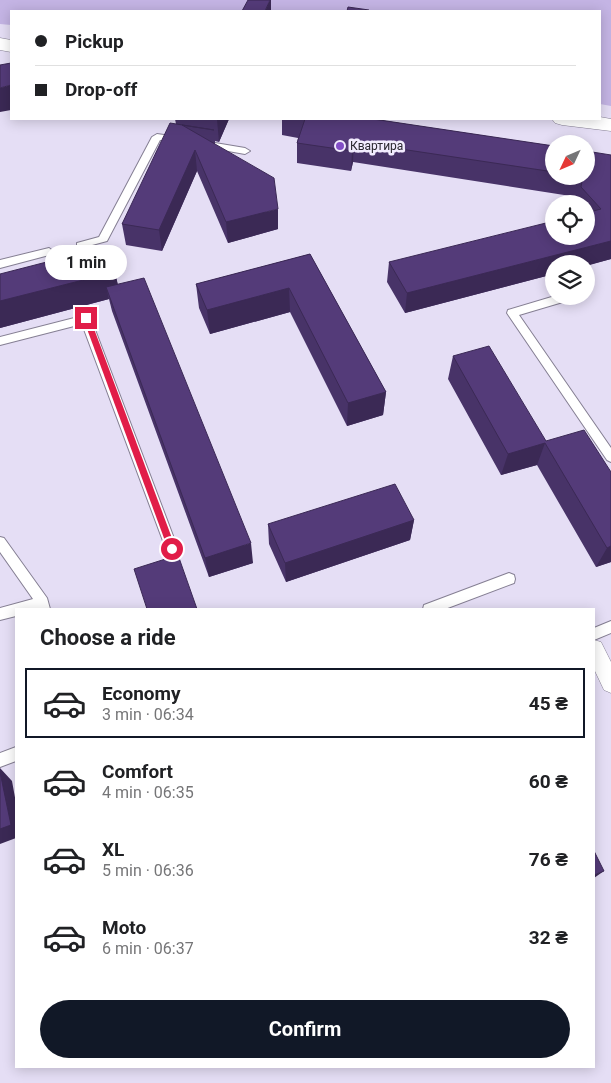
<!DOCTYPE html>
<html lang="en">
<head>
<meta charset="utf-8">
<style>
	body { margin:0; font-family:Roboto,sans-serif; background:#f6f6f6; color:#202124; height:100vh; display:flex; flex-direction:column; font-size:19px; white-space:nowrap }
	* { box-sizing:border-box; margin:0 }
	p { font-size:16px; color:#757577 }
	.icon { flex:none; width:28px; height:28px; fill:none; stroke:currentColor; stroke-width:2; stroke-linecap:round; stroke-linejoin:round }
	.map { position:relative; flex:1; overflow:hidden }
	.side { position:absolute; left:15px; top:608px; width:580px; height:460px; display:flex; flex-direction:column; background:#fff; border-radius:0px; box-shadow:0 2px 12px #0003 }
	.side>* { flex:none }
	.banner { position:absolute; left:10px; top:10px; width:591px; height:110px; border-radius:0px; box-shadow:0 2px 12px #0003; display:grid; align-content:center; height:110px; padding:0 25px; background:#fff }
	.needle { width:32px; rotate:226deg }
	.fabs { position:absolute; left:545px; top:135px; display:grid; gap:10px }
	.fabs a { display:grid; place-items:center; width:50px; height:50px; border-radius:50%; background:#fff; box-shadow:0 2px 12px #0003; font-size:25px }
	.end { position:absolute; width:22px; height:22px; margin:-11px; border:6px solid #e11d48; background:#fff; box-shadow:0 0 0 2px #fff }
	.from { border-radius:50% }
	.bubble { position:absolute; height:35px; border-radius:18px; background:#fff; box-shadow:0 2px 12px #0003; font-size:16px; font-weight:700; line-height:35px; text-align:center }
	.banner b { display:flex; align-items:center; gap:18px; height:48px; font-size:19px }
	.banner b+b { border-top:1px solid #e0e0e0 }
	.banner i { width:12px; height:12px; background:#202124 }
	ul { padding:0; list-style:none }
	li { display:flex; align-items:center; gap:15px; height:70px; margin:0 10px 8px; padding:0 15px; border:2px solid transparent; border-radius:0px }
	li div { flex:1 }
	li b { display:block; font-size:19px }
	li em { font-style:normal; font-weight:700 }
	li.on { border-color:#111827 }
	li>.icon { width:45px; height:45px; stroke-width:1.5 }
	h2 { padding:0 25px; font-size:22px; line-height:60px }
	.button { display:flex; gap:10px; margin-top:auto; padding:10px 25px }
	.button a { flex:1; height:58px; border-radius:30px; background:#111827; color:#fff; font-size:20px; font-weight:700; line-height:58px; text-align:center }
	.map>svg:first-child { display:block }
	.green { fill:#c4b4e4 }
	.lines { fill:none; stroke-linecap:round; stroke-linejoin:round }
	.service-casing { stroke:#857f93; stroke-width:2 }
	.pedestrian-casing { stroke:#857f93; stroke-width:1 }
	.tertiary-casing { stroke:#857f93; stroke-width:1 }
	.service { fill:#fff; fill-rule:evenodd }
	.pedestrian { fill:#fff; fill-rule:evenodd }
	.tertiary { fill:#fff; fill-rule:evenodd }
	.wall { fill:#483368 }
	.shaded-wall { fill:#3b2955 }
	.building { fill:#543b79; stroke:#3b2955 }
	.route { fill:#e11d48 }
	.poi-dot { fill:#824ec6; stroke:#f2ecfe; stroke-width:2 }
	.labels { text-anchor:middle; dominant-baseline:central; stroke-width:5; stroke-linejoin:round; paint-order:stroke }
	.far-poi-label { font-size:12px; fill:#2a272f; stroke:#f2ecfe; text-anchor:start }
</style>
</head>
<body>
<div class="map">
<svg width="611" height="1083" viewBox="0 0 611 1083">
	<rect width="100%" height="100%" fill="#e5def5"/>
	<!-- green -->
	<path class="green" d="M0,0h611v106l-11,-2v-93h-589v14l-11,-1z"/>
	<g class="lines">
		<!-- service casing -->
		<g class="service-casing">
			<path id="service" d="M157,134l21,3 5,3 -5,3 -18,-3 -53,101 -26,7 -4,-1v-4l22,-6 53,-100z
				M203,141l42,7 5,3 -5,3 -45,-8v-4z
				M49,248l5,4 -1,2 -53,14v-8z
				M555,296h19l-1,3 -54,16 92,133v14l-4,-2 -100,-147 1,-3z
				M86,315l5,4 87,230 -2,4 -4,1 -4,-1 -2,-4 -84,-225 -82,21v-8z
				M0,537l4,1 43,60 3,11h-34v7l-16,4v-12l33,-9 -33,-47z
				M509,573l5,2 1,4 -1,4 -69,26h-22l1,-4z
				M611,621v12l-17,7v-12z
				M16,747v14l-16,6v-14z"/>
		</g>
		<!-- pedestrian casing -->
		<g class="pedestrian-casing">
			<path id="pedestrian" d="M594,640l7,2 10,20v31l-7,-3 -10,-21z"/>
		</g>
		<!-- tertiary casing -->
		<g class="tertiary-casing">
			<path id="tertiary" d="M0,38l11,2v12l-11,-2z
				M600,117l11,2v12l-49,-6 -7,-2 -3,-4z"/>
		</g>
		<!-- service -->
		<use href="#service" class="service"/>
		<!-- pedestrian -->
		<use href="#pedestrian" class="pedestrian"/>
		<!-- tertiary -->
		<use href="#tertiary" class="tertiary"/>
	</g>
	<!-- wall -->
	<path class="wall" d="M173,119h56l-10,23 -4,-1v3l63,85 -50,14 -31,-72 -35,80 -36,-6 -4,-21 54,-100 -1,-5z
		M282,119h91l181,27v30h32l25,-21v104l-206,54 -18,-31 2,-20 197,-26v-32h-11l2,-7 -224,-35 -2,9 -54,-8v-20l1,-5 -16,-3z
		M310,254l76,138 -3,23 -36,11 -57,-114 -80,22 -11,-26 -3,-24z
		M115,272l3,13 135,278 -44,14 -97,-266 -3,-12 -109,29v-54z
		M453,356l93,85 65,31v90l-15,5 -59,-102 -36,10 -53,-96z
		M414,520l-4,20 -124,42 -17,-38 -1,-20z"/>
	<!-- shaded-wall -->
	<path class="shaded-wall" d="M270,0h1v11h-6z
		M11,85v25l-11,2v-24z
		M217,119h12l-10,23z
		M354,142l-1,20 -2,9 1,-20z
		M195,150l2,21 -35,80 -3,-21z
		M278,209v20l-50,14 -2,-21z
		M611,241v18l-25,7v-2h-32v10l-149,39 2,-20z
		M115,272l5,24 -14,-9 3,12 -109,29v-27z
		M289,288l1,24 -80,22 -3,-24z
		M386,392l-3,23 -36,11 1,-23z
		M545,443l-8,22 -36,10 7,-21z
		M414,520l-4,20 -124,42 -1,-19z
		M251,543l2,20 -44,14 -4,-19z
		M611,546v16l-15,5 11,-19z
		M0,768l12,13 4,22v35l-16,6z
		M604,871l-10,7v-3z"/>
	<!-- building -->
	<path class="building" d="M248,0h22l-5,11h-23z
		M348,7l21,3 -1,1h-21z
		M11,63v22l-11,3v-23z
		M305,119h68l181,27v26l-200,-30 -2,9 -55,-8z
		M170,123l44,7 -32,-5 92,53 4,31 -52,13 -31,-72 -36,80 -37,-6z
		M586,151l25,4v86l-204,52 -18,-31 165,-41v15h32v-23l15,-4 -20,-22 2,-11h3z
		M105,247l10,25 -115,29v-27z
		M310,254l76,138 -38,11 -59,-115 -82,22 -11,-26z
		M144,278l107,265 -46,15 -99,-271z
		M489,346l57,95 38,-11 27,42v74l-4,2 -62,-105 -37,11 -55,-98z
		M395,484l19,36 -129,43 -17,-39z
		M178,555l19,54h-50l-13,-40z
		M0,772l11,53 -11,4z
		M594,851l10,20 -10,4z"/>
	<!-- route -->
	<path class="route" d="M86,316l4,2 86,231 -1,2 -3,2 -4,-4 -85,-231z"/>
	<!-- markers -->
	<circle class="poi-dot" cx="340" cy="146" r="5"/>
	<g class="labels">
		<!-- far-poi labels -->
		<g class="far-poi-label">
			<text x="350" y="146">Квартира</text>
		</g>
	</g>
</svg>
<div class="fabs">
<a><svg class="needle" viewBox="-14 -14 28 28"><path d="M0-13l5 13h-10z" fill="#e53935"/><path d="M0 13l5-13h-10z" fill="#757577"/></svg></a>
<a><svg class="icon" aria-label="locate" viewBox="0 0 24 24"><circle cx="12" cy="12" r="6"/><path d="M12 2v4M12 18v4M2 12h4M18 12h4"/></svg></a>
<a><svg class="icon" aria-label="layers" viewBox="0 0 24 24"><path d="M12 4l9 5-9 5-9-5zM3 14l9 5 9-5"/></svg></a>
</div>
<i class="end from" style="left:172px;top:549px"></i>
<i class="end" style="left:86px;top:318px"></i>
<div class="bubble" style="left:45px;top:245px;width:82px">1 min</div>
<div class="banner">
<b><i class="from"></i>Pickup</b>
<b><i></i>Drop-off</b>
</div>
<section class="side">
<h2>Choose a ride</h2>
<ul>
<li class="on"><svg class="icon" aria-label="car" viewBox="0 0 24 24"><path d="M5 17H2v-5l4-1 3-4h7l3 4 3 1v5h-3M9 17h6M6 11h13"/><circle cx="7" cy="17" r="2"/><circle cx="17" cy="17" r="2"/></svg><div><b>Economy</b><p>3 min · 06:34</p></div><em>45 ₴</em></li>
<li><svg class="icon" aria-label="car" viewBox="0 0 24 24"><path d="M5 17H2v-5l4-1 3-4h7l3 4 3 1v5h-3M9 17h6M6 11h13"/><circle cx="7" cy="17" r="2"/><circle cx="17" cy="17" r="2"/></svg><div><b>Comfort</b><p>4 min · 06:35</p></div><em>60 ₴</em></li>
<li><svg class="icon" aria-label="car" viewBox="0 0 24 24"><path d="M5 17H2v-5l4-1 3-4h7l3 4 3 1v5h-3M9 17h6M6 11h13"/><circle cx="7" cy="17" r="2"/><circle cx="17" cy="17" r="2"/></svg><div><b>XL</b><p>5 min · 06:36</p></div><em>76 ₴</em></li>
<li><svg class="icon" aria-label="car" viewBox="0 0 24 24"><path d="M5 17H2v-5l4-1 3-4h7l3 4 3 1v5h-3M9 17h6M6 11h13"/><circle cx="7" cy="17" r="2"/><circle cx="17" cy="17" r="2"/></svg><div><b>Moto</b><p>6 min · 06:37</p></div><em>32 ₴</em></li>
</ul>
<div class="button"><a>Confirm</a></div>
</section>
</div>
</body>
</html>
